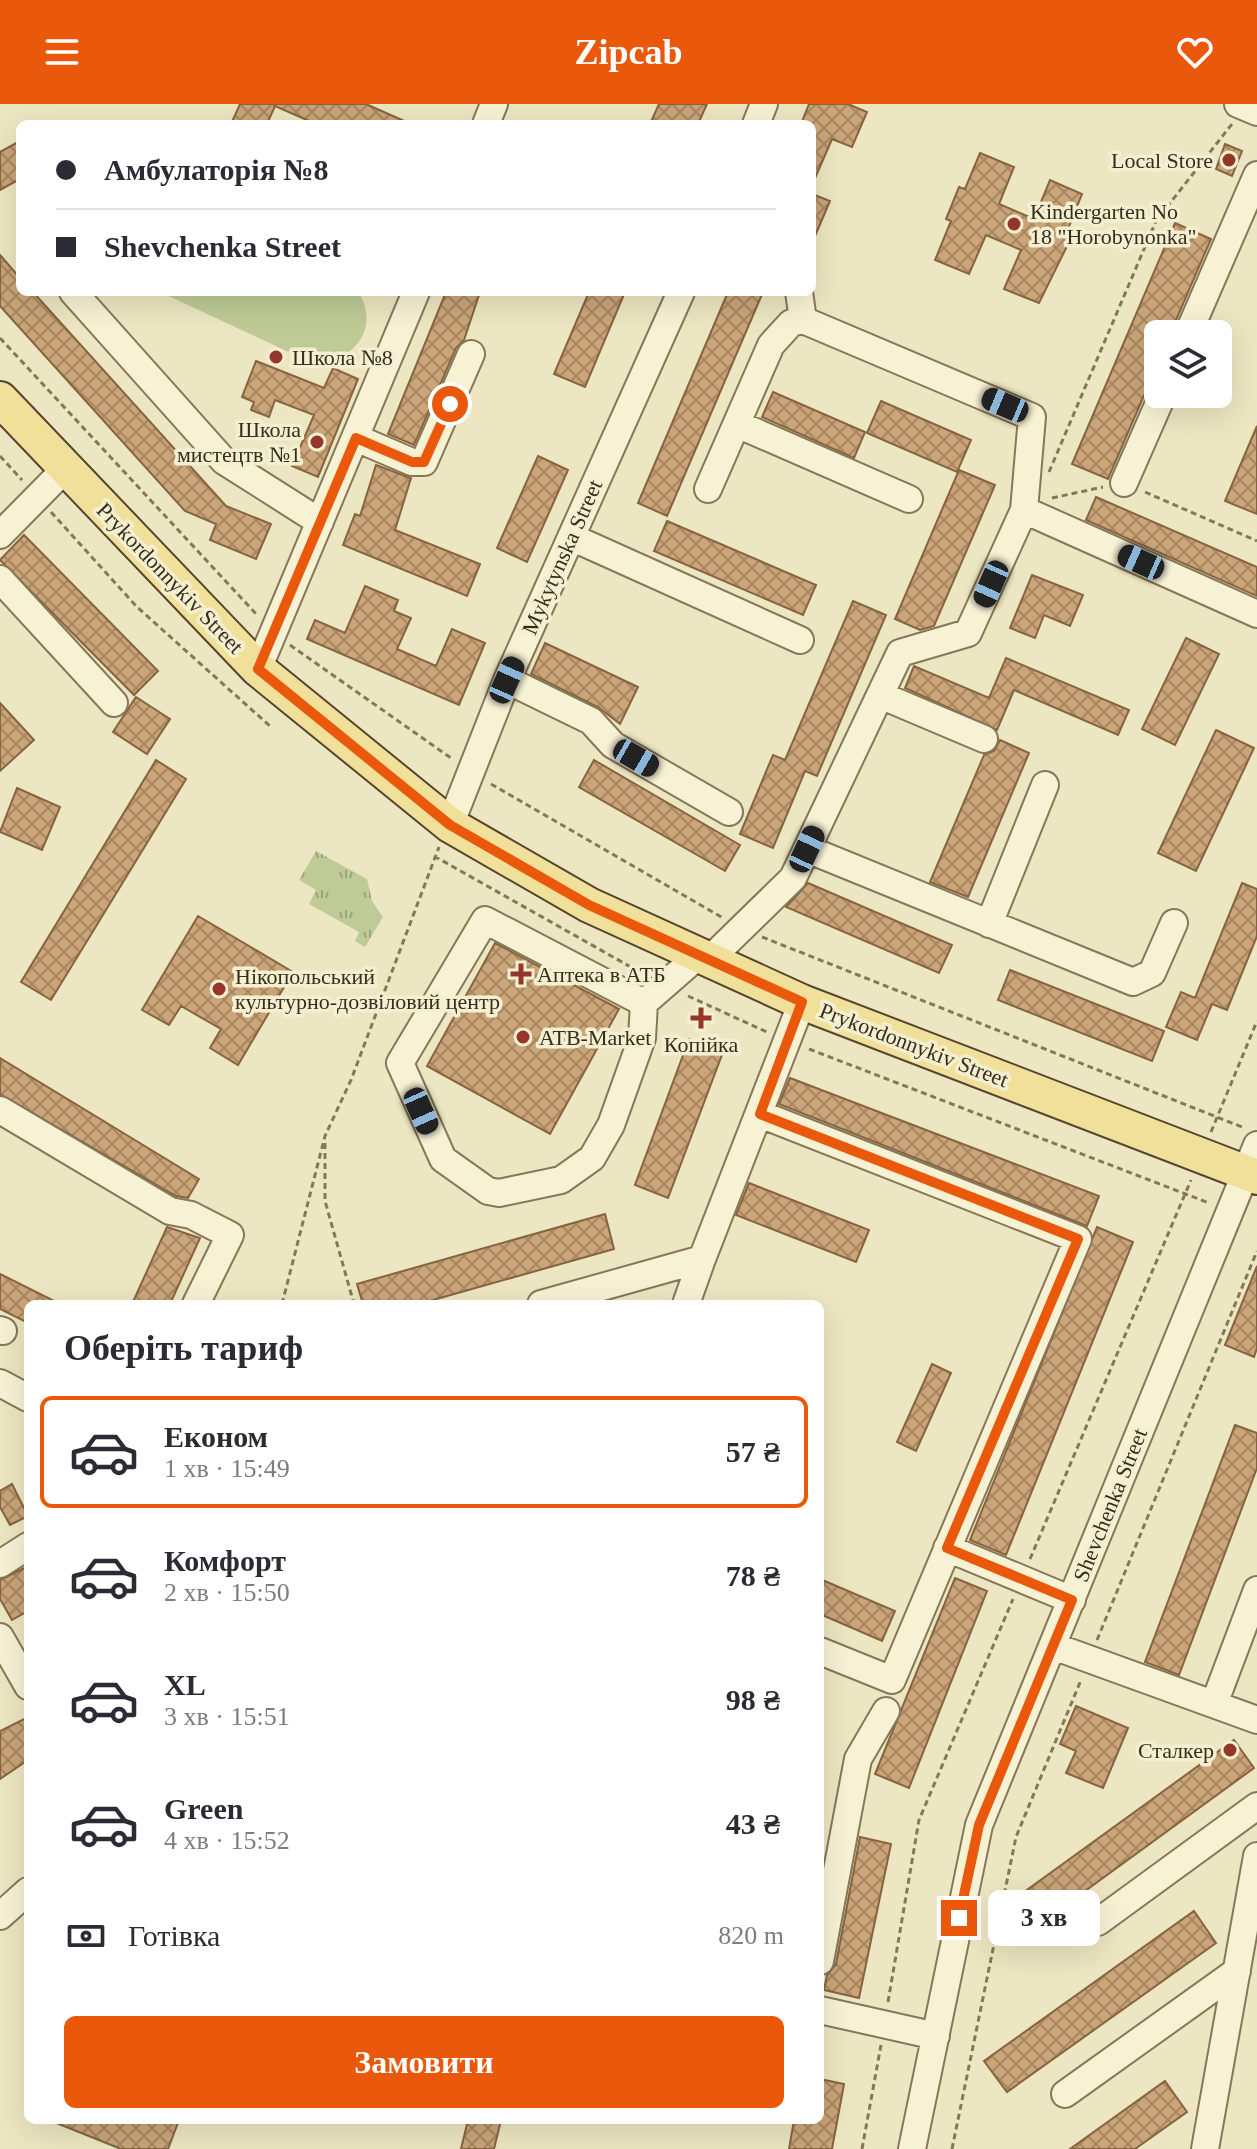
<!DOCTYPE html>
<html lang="uk">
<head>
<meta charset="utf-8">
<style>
	body { margin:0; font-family:"Times New Roman",serif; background:#f7f7f7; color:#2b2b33; height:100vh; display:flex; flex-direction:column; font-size:30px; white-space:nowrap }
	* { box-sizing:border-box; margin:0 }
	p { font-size:26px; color:#7c7c81 }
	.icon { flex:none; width:44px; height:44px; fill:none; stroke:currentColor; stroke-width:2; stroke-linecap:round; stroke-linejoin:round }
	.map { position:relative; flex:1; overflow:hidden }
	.details { position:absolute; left:24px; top:1196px; width:800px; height:824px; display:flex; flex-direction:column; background:#fff; border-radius:12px; box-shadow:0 8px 32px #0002 }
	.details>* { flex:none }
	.top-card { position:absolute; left:16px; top:16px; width:800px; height:176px; border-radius:12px; box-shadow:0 8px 32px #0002; display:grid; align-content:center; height:176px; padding:0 40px; background:#fff }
	.tools { position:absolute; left:1144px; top:216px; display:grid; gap:16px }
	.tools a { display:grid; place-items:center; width:88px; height:88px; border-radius:12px; background:#fff; box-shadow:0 8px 32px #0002; font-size:40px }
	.end { position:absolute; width:36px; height:36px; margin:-18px; border:10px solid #ea580c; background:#fff; box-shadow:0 0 0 4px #fff }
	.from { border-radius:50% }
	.bubble { position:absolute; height:56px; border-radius:12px; background:#fff; box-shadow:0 8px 32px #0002; font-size:26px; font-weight:700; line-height:56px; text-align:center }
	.car { position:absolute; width:24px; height:48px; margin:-24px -12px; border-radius:10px; box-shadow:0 0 6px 2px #0007; background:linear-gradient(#222 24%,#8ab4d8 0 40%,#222 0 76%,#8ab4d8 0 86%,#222 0) }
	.top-card b { display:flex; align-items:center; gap:28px; height:76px; font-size:30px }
	.top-card b+b { border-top:2px solid #e1e1e2 }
	.top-card i { width:20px; height:20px; background:#2b2b33 }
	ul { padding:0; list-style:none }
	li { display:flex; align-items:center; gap:24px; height:112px; margin:0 16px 12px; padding:0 24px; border:4px solid transparent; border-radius:12px }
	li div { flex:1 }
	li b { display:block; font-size:30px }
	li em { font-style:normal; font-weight:700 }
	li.active { border-color:#ea580c }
	li>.icon { width:72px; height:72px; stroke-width:1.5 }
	h2 { padding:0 40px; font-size:36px; line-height:96px }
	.pay { display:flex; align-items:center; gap:20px; height:88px; padding:0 40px; font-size:30px }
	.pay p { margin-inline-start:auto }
	.cta { display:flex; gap:16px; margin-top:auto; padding:16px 40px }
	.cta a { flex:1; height:92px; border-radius:12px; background:#ea580c; color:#fff; font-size:32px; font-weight:700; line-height:92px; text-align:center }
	header { display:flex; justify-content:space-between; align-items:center; height:104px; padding:0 40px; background:#ea580c; color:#fff; font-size:36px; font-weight:700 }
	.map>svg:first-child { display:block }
	.grass { fill:url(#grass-tufts) }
	.garden { fill:#becb96 }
	.building { fill:url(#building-cross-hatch); stroke:#86643f; stroke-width:2 }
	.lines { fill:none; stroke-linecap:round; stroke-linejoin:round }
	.minor-casing { stroke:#877759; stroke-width:30 }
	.major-casing { stroke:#55452e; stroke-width:38 }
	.path { stroke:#877759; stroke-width:3; stroke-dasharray:6 4; stroke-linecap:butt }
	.minor { stroke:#f8f2d5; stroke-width:26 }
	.major { stroke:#f1e09a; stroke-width:34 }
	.route { stroke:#ea580c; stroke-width:10 }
	.poi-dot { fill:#95362a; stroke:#f5efd1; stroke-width:3 }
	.labels { text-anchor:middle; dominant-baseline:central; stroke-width:7; stroke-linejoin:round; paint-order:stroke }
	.poi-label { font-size:22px; fill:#372d1d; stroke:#f5efd1; text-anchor:start }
	.street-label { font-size:22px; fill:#372d1d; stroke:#f5efd1 }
</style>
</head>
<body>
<header><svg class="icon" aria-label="menu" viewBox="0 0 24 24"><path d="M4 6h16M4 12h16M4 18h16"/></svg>Zipcab<svg class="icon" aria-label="heart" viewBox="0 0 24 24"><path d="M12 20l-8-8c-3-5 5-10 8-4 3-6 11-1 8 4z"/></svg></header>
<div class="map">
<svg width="1257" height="2045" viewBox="0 0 1257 2045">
	<defs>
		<pattern id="grass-tufts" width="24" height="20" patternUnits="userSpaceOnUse" patternTransform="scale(2)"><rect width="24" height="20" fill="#becb96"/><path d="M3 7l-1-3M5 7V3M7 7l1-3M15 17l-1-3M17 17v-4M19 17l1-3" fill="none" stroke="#9ba57a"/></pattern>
		<pattern id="building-cross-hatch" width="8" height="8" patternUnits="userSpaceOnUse" patternTransform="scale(2)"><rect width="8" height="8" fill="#cba578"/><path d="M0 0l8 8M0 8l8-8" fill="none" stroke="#a68762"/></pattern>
	</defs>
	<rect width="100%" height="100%" fill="#ede6c2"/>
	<!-- grass -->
	<path class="grass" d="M316,747l51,28 5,22 11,16 -18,30 -10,-6 4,-9 -50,-28 7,-14 -17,-10z"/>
	<!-- garden -->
	<path class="garden" d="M160,188h198c25,37 -9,75 -48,70z"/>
	<!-- building -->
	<path class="building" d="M240,0h126l45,20h-95l-41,-18 -8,18h-36z
		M659,0h48l-9,20h-48z
		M809,0h39l19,8 -15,35 -20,-8 -20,46v-61h-11z
		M20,37v38l-20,11v-38z
		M1225,40l17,7 -10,25 -16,-7z
		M980,49l34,14 -15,37 35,15 16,-39 32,14 -16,40 6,2 -33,67 -35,-14 17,-39 -35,-15 -17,39 -34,-14 16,-39 -5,-2 13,-32 6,2z
		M812,90l18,7 -18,42z
		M1175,119l36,16 -41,95h-12v29l-50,116 -36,-15z
		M0,151l20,23v14h13l193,214 45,18 -15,35 -46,-19 6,-16 -31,-13 -185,-205z
		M446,188h34l-16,48 -8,8 -42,97 -26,-11z
		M589,188h36l-40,95 -31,-13z
		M728,188h35l-96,224 -29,-13z
		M256,257l68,27 9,-20 25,11 -40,98 -26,-11 22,-51 -39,-15 -6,17 -18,-7 3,-8 -12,-5z
		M773,288l92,40 -11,26 -92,-41z
		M881,297l90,39 -14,32 -90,-39z
		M1257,322v88l-32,-13z
		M538,352l30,14 -41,92 -30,-14z
		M376,361l35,13 -16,52 85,34 -13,32 -124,-51 12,-31 5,2z
		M959,366l36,15 -61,141 -14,4 -25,-11z
		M1096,393l161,70v29l-171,-76z
		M667,417l149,64 -13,30 -149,-64z
		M24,431l134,136 -24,24 -134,-135z
		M1032,471l51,20 -13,31 -26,-11 -9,23 -25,-10z
		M365,482l33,14 -4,11 17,7 -14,31 39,17 16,-37 33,14 -26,62 -152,-66 8,-19 30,13z
		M853,497l33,14 -69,161 -12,-5 -32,77 -33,-14 33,-79 12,5z
		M1186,534l33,16 -44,91 -33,-16z
		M545,539l93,44 -18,37 -22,-17 -67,-33z
		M1006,554l123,52 -11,25 -104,-45 -17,40 -92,-42 9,-22 75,32z
		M136,593l34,22 -23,35 -34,-22z
		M0,599l34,37 -34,31z
		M1216,626l38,18 -58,123 -38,-18z
		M1000,636l29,13 -61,144 -38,-15 54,-127 10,-4z
		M156,656l30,19 -135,221 -30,-18z
		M594,656l146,85 -15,26 -146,-84z
		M17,684l43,19 -18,43 -42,-18z
		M808,779l144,62 -13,28 -153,-66z
		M1242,779l15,6v47l-30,74 -15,-6 -15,36 -31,-13 15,-35 14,6z
		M198,812l95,56 -55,93 -28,-17 11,-19 -40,-23 -12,19 -27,-15z
		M495,839l124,66 -69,125 -123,-68z
		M1010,866l154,61 -12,30 -154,-61z
		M689,935l34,13 -55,146 -33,-13z
		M0,954l199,121 -11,19 -12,-2 -176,-102z
		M790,974l309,118 -12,30 -308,-122z
		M749,1079l120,47 -13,32 -120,-47z
		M605,1110l9,35 -195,55h-56l-6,-20z
		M167,1123l33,11 -30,66h-38z
		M1097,1123l36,15 -127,313 -36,-15z
		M1257,1162v82l-3,9 -29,-12z
		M0,1170l60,30h-32v19l-28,-14z
		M932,1260l19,9 -35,78 -19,-9z
		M1235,1321l22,8v35l-78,207 -34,-13z
		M12,1380l16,32 -18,9 -10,-18v-16z
		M28,1462v45l-16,9 -12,-21v-19z
		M955,1474l32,13 -78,197 -34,-14z
		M820,1475l75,32 -13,30 -62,-27z
		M1076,1602l52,22 -25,60 -37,-15 10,-22 -16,-7z
		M28,1613v43l-28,19v-48z
		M1234,1636l20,28 -213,155 -21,-28z
		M860,1733l31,7 -32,154 -35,-8 3,-15 9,-11z
		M1194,1807l22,32 -209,149 -23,-31z
		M820,1975l24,5 -12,65h-43l5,-29h26z
		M1165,1977l22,31 -52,37h-65z
		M49,2016h130l-11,29h-47z
		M468,2016h33l-7,29h-33z"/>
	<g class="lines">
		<!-- minor casing -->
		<g class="minor-casing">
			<path id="minor" d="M1238,0l19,8
				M486,20l8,-20
				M756,20l8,-20
				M73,188l151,169 96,61
				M1188,230l69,-159
				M737,320l172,75
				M356,334l56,24h12l47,-108
				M1124,379l39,-89
				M708,385l63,-144 20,-22 12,-3
				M1024,406l233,104
				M0,431l65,-66
				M571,433l229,103
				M0,475l114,124
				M258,565l158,-377
				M507,576l84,41 22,24 116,67
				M880,591l104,44
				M450,721l57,-145 174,-388
				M807,745l326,133 19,-9 22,-50
				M989,820l56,-139
				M710,855l83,-81 107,-225 68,-20 56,-123 8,-93 -229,-97 -4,-28
				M644,899l-2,35 -31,87 -19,33 -31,22 -62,13 -11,-2 -45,-32 -43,-96 85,-143 159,83 55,-48
				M0,1006l170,101 21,4 39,20 -34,69
				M760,1010l318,125 -186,441 -72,-29
				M541,1200l161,-45 100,-257
				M686,1200l16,-45
				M0,1226l3,1
				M0,1279l28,15
				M947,1444l125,52
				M0,1460l28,-18
				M0,1533l28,49
				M1053,1542l204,74
				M1214,1600l43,-114
				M0,1812l28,-25
				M1098,1818l159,-116
				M820,1857l38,-202 28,-48
				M820,1906l116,26
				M1065,1990l172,-123
				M912,2045l67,-324 278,-680
				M1205,2045l52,-293"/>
		</g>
		<!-- major casing -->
		<g class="major-casing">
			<path id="major" d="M0,295l258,270 192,156 139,80 213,97 455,175"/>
		</g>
		<!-- path -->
		<path class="path" d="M0,234l258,278
			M0,352l22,24
			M1049,368l107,-251 76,-97
			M1145,388l112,49
			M1052,394l51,-11
			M51,408l86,95 134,120
			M290,541l161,113
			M491,680l232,134
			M434,752l211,119
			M762,833l480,190
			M688,892l81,37
			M809,945l400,154
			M1211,1028l46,-111
			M325,1039v58l29,103
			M282,1200l43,-168 26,-56 88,-233
			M1030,1455l161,-379
			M1097,1536l160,-389
			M888,1898l31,-182 94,-221
			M862,2045l19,-104
			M952,2045l64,-312 65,-157"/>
		<!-- minor -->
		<use href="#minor" class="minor"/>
		<!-- major -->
		<use href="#major" class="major"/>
	</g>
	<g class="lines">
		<!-- route -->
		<path class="route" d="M450,300l-26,58h-12l-56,-24 -98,231 192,156 139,80 213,97 -42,112 318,125 -131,309 125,52 -93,225 -20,93"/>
	</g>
	<!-- markers -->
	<g class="poi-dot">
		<circle cx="1229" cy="56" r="8"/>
		<circle cx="1014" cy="120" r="8"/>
		<circle cx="276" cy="253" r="8"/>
		<circle cx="317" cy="338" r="8"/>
		<path d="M517 858h8v8h8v8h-8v8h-8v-8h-8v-8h8z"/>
		<circle cx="219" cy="885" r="8"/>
		<path d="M697 902h8v8h8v8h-8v8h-8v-8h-8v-8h8z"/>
		<circle cx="523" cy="933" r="8"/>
		<circle cx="1230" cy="1646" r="8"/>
	</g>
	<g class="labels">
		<!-- poi labels -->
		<g class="poi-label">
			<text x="1213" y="56" text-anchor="end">Local Store</text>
			<text x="1030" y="107">Kindergarten No<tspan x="1030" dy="25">18 "Horobynonka"</tspan></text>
			<text x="292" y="253">Школа №8</text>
			<text x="301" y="325" text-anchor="end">Школа<tspan x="301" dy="25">мистецтв №1</tspan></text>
			<text x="537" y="870">Аптека в АТБ</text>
			<text x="235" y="872">Нікопольський<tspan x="235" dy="25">культурно-дозвіловий центр</tspan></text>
			<text x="539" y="933">ATB-Market</text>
			<text x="701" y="940" text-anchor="middle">Копійка</text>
			<text x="1214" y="1646" text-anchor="end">Сталкер</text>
		</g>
		<!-- street labels -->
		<g class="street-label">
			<text transform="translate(562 453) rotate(-66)">Mykytynska Street</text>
			<text transform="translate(170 474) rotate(46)">Prykordonnykiv Street</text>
			<text transform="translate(914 941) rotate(21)">Prykordonnykiv Street</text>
			<text transform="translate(1110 1401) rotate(-68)">Shevchenka Street</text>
		</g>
	</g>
</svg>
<div class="tools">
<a><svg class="icon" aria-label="layers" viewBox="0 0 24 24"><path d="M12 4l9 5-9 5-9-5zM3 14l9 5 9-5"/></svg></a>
</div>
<i class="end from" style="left:450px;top:300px"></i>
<i class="end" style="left:959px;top:1814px"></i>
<div class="bubble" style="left:988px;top:1786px;width:112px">3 хв</div>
<i class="car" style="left:1005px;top:301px;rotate:293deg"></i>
<i class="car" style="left:1141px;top:458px;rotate:294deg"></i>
<i class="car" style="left:991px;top:480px;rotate:204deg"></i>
<i class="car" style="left:507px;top:576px;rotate:24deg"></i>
<i class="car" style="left:636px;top:654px;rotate:120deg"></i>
<i class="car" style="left:807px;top:745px;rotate:25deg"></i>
<i class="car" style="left:421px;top:1007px;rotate:156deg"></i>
<div class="top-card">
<b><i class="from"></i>Амбулаторія №8</b>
<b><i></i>Shevchenka Street</b>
</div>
<section class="details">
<h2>Оберіть тариф</h2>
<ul>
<li class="active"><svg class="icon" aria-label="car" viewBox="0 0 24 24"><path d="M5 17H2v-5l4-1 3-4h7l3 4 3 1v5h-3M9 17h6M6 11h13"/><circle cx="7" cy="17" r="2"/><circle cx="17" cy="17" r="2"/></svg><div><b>Економ</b><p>1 хв · 15:49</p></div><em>57 ₴</em></li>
<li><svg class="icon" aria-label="car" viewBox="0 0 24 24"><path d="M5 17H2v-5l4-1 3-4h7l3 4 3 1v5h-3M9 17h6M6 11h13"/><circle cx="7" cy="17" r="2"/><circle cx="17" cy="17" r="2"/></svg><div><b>Комфорт</b><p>2 хв · 15:50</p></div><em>78 ₴</em></li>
<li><svg class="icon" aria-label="car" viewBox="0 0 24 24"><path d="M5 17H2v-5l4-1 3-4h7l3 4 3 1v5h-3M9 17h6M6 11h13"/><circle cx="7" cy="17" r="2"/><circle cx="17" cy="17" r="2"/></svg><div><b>XL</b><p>3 хв · 15:51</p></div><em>98 ₴</em></li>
<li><svg class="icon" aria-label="car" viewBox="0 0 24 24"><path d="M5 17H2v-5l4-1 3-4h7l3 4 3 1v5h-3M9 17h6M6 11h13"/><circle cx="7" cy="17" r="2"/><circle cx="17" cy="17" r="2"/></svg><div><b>Green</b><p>4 хв · 15:52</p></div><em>43 ₴</em></li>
</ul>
<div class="pay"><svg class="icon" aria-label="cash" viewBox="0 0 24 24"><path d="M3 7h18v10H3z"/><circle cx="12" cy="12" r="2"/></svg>Готівка<p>820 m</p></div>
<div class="cta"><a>Замовити</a></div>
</section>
</div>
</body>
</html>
